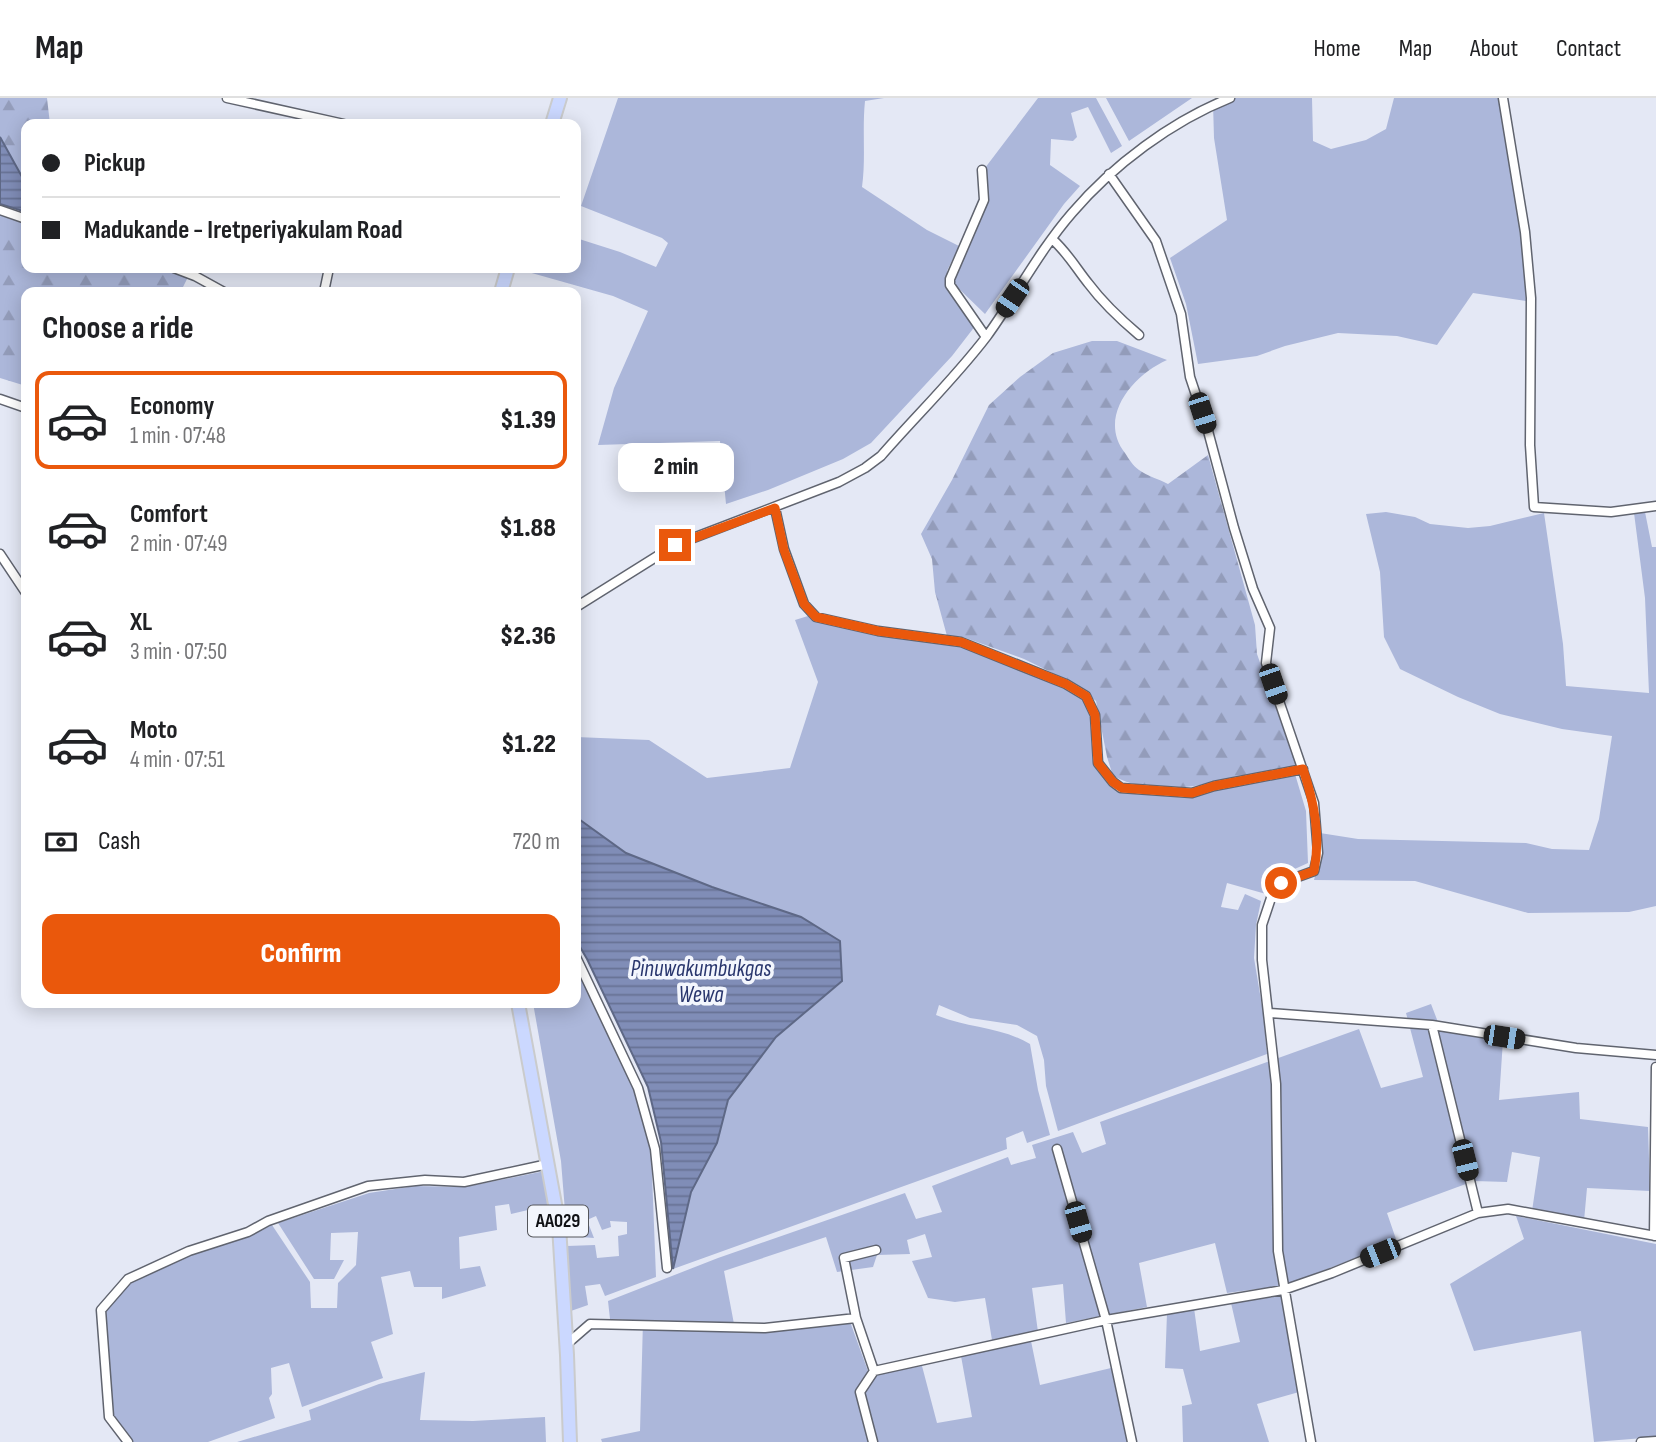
<!DOCTYPE html>
<html lang="en">
<head>
<meta charset="utf-8">
<style>
	body { margin:0; font-family:"Sofia Sans Condensed",sans-serif; background:#f2f2f2; color:#202124; height:100vh; display:flex; flex-direction:column; font-size:26px; white-space:nowrap }
	* { box-sizing:border-box; margin:0 }
	p { font-size:23px; color:#757577 }
	.icon { flex:none; width:38px; height:38px; fill:none; stroke:currentColor; stroke-width:2; stroke-linecap:round; stroke-linejoin:round }
	.map { position:relative; flex:1; overflow:hidden }
	.details { position:absolute; left:21px; top:189px; width:560px; height:721px; display:flex; flex-direction:column; background:#fff; border-radius:14px; box-shadow:0 4px 18px #0003 }
	.details>* { flex:none }
	.banner { position:absolute; left:21px; top:21px; width:560px; height:154px; border-radius:14px; box-shadow:0 4px 18px #0003; display:grid; align-content:center; height:154px; padding:0 21px; background:#fff }
	.end { position:absolute; width:32px; height:32px; margin:-16px; border:9px solid #ea580c; background:#fff; box-shadow:0 0 0 4px #fff }
	.from { border-radius:50% }
	.bubble { position:absolute; height:49px; border-radius:14px; background:#fff; box-shadow:0 4px 18px #0003; font-size:23px; font-weight:800; line-height:49px; text-align:center }
	.car { position:absolute; width:21px; height:42px; margin:-21px -10px; border-radius:9px; box-shadow:0 0 5px 2px #0007; background:linear-gradient(#222 24%,#8ab4d8 0 40%,#222 0 76%,#8ab4d8 0 86%,#222 0) }
	.banner b { display:flex; align-items:center; gap:24px; height:66px; font-size:26px }
	.banner b+b { border-top:2px solid #e0e0e0 }
	.banner i { width:18px; height:18px; background:#202124 }
	ul { padding:0; list-style:none }
	li { display:flex; align-items:center; gap:21px; height:98px; margin:0 14px 10px; padding:0 7px; border:4px solid transparent; border-radius:14px }
	li div { flex:1 }
	li b { display:block; font-size:26px }
	li em { font-style:normal; font-weight:800 }
	li.selected { border-color:#ea580c }
	li>.icon { width:63px; height:63px; stroke-width:1.5 }
	h2 { padding:0 21px; font-size:32px; line-height:84px }
	.pay { display:flex; align-items:center; gap:18px; height:77px; padding:0 21px; font-size:26px }
	.pay p { margin-inline-start:auto }
	.primary-button { display:flex; gap:14px; margin-top:auto; padding:14px 21px }
	.primary-button a { flex:1; height:80px; border-radius:14px; background:#ea580c; color:#fff; font-size:28px; font-weight:800; line-height:80px; text-align:center }
	header { display:flex; align-items:center; gap:42px; box-sizing:border-box; height:98px; padding:0 35px; background:#fff; border-bottom:2px solid #e0e0e0 }
	header strong { font-size:33px }
	nav { display:flex; gap:38px; margin-inline-start:auto; font-size:24px }
	.map>svg:first-child { display:block }
	.green { fill:#acb7da }
	.forest { fill:url(#forest-firs) }
	.water { fill:url(#water-rules); stroke:#5e6886; stroke-width:2 }
	.lines { fill:none; stroke-linecap:round; stroke-linejoin:round }
	.minor-casing { stroke:#60646f; stroke-width:11 }
	.trunk-casing { stroke:#cacbcc; stroke-width:16 }
	.minor { stroke:#fff; stroke-width:8 }
	.trunk { stroke:#cbd8ff; stroke-width:12 }
	.route { stroke:#ea580c; stroke-width:9 }
	.labels { text-anchor:middle; dominant-baseline:central; stroke-width:7; stroke-linejoin:round; paint-order:stroke }
	.shield { fill:#f3f6fd; stroke:#54565b; stroke-width:2 }
	.shield-label { font-size:19px; font-weight:bold; fill:#101115 }
	.water-label { font-size:23px; font-style:italic; fill:#29366d; stroke:#f3f6fd }
</style>
</head>
<body>
<header>
<strong>Map</strong>
<nav><a>Home</a><a>Map</a><a>About</a><a>Contact</a></nav>
</header>
<div class="map">
<svg width="1656" height="1344" viewBox="0 0 1656 1344">
	<defs>
		<pattern id="forest-firs" width="22" height="20" patternUnits="userSpaceOnUse" patternTransform="scale(1.75)"><rect width="22" height="20" fill="#acb7da"/><path d="M5 1l3.5 6h-7zM16 11l3.5 6h-7z" fill="#939cba"/></pattern>
		<pattern id="water-rules" width="6" height="5" patternUnits="userSpaceOnUse" patternTransform="scale(1.75)"><rect width="6" height="5" fill="#808db7"/><path d="M0 2.5h6" fill="none" stroke="#677294"/></pattern>
	</defs>
	<rect width="100%" height="100%" fill="#e4e8f5"/>
	<!-- green -->
	<path class="green" d="M618,0h266l-19,3c-3,29 1,58 -3,86l65,43 32,16 -12,25 1,17 31,33 -27,35 -81,87 -28,16 -75,31 -42,14 -6,-63 -122,4 16,-57 34,-77 -35,-15 -99,-28h62v-30l44,14 36,15 12,-24 -6,-5 -81,-32z
		M1038,0h58l26,48 -11,7 -23,-46 -17,6 6,24 -4,4 -22,-2 -1,26 30,21 -16,18 -79,110 -32,-31 34,-82 -2,-33z
		M1106,0h86l-63,43z
		M1225,0h87l1,43 18,8 35,-9 20,-11 8,-31h105l24,146 3,57 -53,-8 -36,52 -40,-9 -59,-3 -53,13 -28,10 -59,8 -12,-60 -16,-46 57,-38 -13,-82 -1,-35z
		M1386,414l29,5 15,7 38,4 22,-2 54,-13 19,131 3,42 83,7 -4,-95 -11,-85 11,-1 7,35h4v359l-27,6 -101,1 -113,-32 -101,-1 5,-20 1,-27 38,6 168,4 26,6 37,1 10,-31 13,-83 -50,-7 -62,-15 -42,-17 -58,-28 -16,-32 -4,-65 -14,-58z
		M808,518l37,12 115,16 107,43 16,12 8,14 3,41 5,18 22,19 67,6 25,-8 82,-15 11,37 2,52 -31,14 -11,17 -39,-11 -6,24 17,3 7,-16 16,7 -5,24 -2,33 9,54 4,42 -209,77 -12,-45 -2,-26 -7,-24 -20,-11 -47,-7 -31,-13 -3,10c31,13 66,12 94,29l8,46 12,45 -23,8 -4,-12 -17,7 1,11 -334,120 18,-77 26,-49 11,-43 48,-63 66,-55 -130,-95 -86,-34 -50,-36v-80l73,3 58,38 83,-10 28,-86 -23,-62z
		M576,867l58,124 17,59 5,129 -51,19 -5,-12 -15,2 3,19 -20,7 -1,-66 28,-1 2,13 22,-2 -1,-20 9,-2v-12l-17,-1 1,6 -9,3 -6,-14 -9,4 7,18 -27,-2 -6,-75 -28,-158h43z
		M1431,906l10,26 62,10 -4,60 80,-8 1,27 68,8 2,64 -63,-3 -3,33 -52,-10 8,-54 -28,-5 -5,30 -33,-1 -87,32 10,29 -111,43 -59,8 -12,-50 -76,20 8,44 -81,16 -3,-39 -31,4 6,44 -46,8 -7,-42 -30,4 -27,-4 -16,-37 20,-4 -7,-23 -18,6 3,14 -33,1 -4,12 -36,5 -11,-35 -102,34 10,53 34,-1 80,-7 21,58 53,-8 15,57 35,-6 -11,-61 70,-15 9,44 71,-17 16,74h-525l-1,-3 39,-8 3,-110 -33,-2 -2,-18 110,-43 187,-65 11,26 26,-7 -10,-26 76,-29 3,8 25,-7 -4,-13 41,-13 9,21 24,-9 -6,-22 259,-93 22,59 42,-11 -17,-64z
		M545,1073l8,52 -22,1 -3,-14 -17,4 -2,-10 -14,2 2,24 -38,7 1,32 20,-3 6,20 -44,13v-12h-28l-4,-16 -29,6 12,57 -22,8 12,36 -81,29 -13,-44 -18,5 1,26 -3,4 6,20 -67,24h-77l-20,-26 -6,-105 25,-29 62,-27 57,-19 23,-11 38,57 1,26h26l1,-25 18,-18 2,-33 -27,1 -1,27h14l-10,19h-20l-36,-56 91,-30 46,-7 50,1z
		M1516,1118l140,28v193l-62,5 -13,-111 -107,20 -24,-67 74,-45z
		M1281,1198l18,96 -42,12 12,38h-86l-1,-36 10,-2 -9,-35 -18,-1 2,-55 27,-5 6,43 40,-9 -9,-39z
		M425,1274l-5,48 53,1 72,-4 1,25h-309l74,-22 -2,-10 70,-26z"/>
	<!-- forest -->
	<path class="forest" d="M0,0h47l3,26h-24v60l-26,-47z
		M0,115l26,8v47h139l23,9 -5,10 -9,5h-148v94l-26,-8z
		M1092,243h25l50,19c-34,15 -70,57 -42,93 4,6 8,13 14,17 8,6 20,9 29,14l40,-29 47,170 2,29 40,114c-61,3 -125,38 -184,8l-6,-19 -11,-56 -21,-17 -51,-25 -61,-22 -16,-1 -12,-44 -3,-33 -11,-25 31,-54 37,-75 31,-28 33,-24z"/>
	<!-- water -->
	<path class="water" d="M0,39l26,47v28l-26,-8z
		M576,719l50,36 86,34 89,30 39,24 2,40 -66,56 -48,63 -11,43 -26,49 -18,77 -12,-127 -13,-55 -61,-128 -11,-19z"/>
	<g class="lines">
		<!-- minor casing -->
		<g class="minor-casing">
			<path id="minor" d="M227,0l117,26
				M1503,0l22,134 6,66 -1,147 4,62 77,5 45,-6
				M982,72l2,30 -34,79v6l36,52
				M1109,76l47,67 25,73 9,63 18,54 26,97 19,61 17,39 -4,35 48,140 4,50 -4,18 -33,12 -10,15 -9,27v35l14,124 2,167 33,191
				M0,112l26,9
				M1052,141c15,13 24,29 36,44 15,20 32,36 51,52
				M174,170l21,8 29,16
				M324,194l5,-24
				M0,301l26,9
				M775,410l9,41 20,55 12,13 62,14 83,11 105,42 20,12 9,19 3,48 15,19 8,6 71,5 22,-7 89,-17
				M0,456l26,39
				M576,509l99,-62 164,-63 26,-14 16,-12c34,-39 75,-79 106,-120 29,-40 52,-85 85,-123 41,-48 100,-92 158,-115
				M576,859l62,131 17,61 12,119
				M1270,915l162,12 144,23 80,7
				M1432,927l46,188
				M1057,1051l49,171 26,122
				M1654,1138l2,-169
				M856,1220l-12,-60 32,-8
				M567,1246l23,-20 175,4 91,-10 18,53 232,-51 177,-30 49,-17 146,-60 30,-4 148,27
				M128,1344l-19,-25 -8,-107 27,-31 61,-28 59,-19 20,-11 100,-35 57,-6 39,2 84,-18
				M873,1344l-13,-50 14,-21
				M1641,1344l15,-1"/>
		</g>
		<!-- trunk casing -->
		<g class="trunk-casing">
			<path id="trunk" d="M552,26l8,-26
				M501,194l7,-24
				M518,905l41,223 8,129 3,87"/>
		</g>
		<!-- minor -->
		<use href="#minor" class="minor"/>
		<!-- trunk -->
		<use href="#trunk" class="trunk"/>
	</g>
	<g class="lines">
		<!-- route -->
		<path class="route" d="M675,447l100,-37 9,42 20,54 12,13 62,14 83,11 105,42 20,12 9,19 3,48 15,19 9,6 70,5 22,-7 89,-17c11,33 18,67 11,102l-33,12"/>
	</g>
	<g class="labels">
		<!-- shield labels -->
		<rect class="shield" x="528" y="1107.5" width="60" height="31" rx="5"/>
		<g class="shield-label">
			<text x="558" y="1123">AA029</text>
		</g>
		<!-- water labels -->
		<g class="water-label">
			<text x="701" y="871">Pinuwakumbukgas<tspan x="701" dy="26">Wewa</tspan></text>
		</g>
	</g>
</svg>
<i class="end from" style="left:1281px;top:785px"></i>
<i class="end" style="left:675px;top:447px"></i>
<div class="bubble" style="left:618px;top:345px;width:116px">2 min</div>
<i class="car" style="left:1012px;top:200px;rotate:214deg"></i>
<i class="car" style="left:1202px;top:315px;rotate:162deg"></i>
<i class="car" style="left:1273px;top:586px;rotate:161deg"></i>
<i class="car" style="left:1504px;top:939px;rotate:99deg"></i>
<i class="car" style="left:1465px;top:1062px;rotate:166deg"></i>
<i class="car" style="left:1078px;top:1124px;rotate:164deg"></i>
<i class="car" style="left:1380px;top:1155px;rotate:248deg"></i>
<div class="banner">
<b><i class="from"></i>Pickup</b>
<b><i></i>Madukande - Iretperiyakulam Road</b>
</div>
<section class="details">
<h2>Choose a ride</h2>
<ul>
<li class="selected"><svg class="icon" aria-label="car" viewBox="0 0 24 24"><path d="M5 17H2v-5l4-1 3-4h7l3 4 3 1v5h-3M9 17h6M6 11h13"/><circle cx="7" cy="17" r="2"/><circle cx="17" cy="17" r="2"/></svg><div><b>Economy</b><p>1 min · 07:48</p></div><em>$1.39</em></li>
<li><svg class="icon" aria-label="car" viewBox="0 0 24 24"><path d="M5 17H2v-5l4-1 3-4h7l3 4 3 1v5h-3M9 17h6M6 11h13"/><circle cx="7" cy="17" r="2"/><circle cx="17" cy="17" r="2"/></svg><div><b>Comfort</b><p>2 min · 07:49</p></div><em>$1.88</em></li>
<li><svg class="icon" aria-label="car" viewBox="0 0 24 24"><path d="M5 17H2v-5l4-1 3-4h7l3 4 3 1v5h-3M9 17h6M6 11h13"/><circle cx="7" cy="17" r="2"/><circle cx="17" cy="17" r="2"/></svg><div><b>XL</b><p>3 min · 07:50</p></div><em>$2.36</em></li>
<li><svg class="icon" aria-label="car" viewBox="0 0 24 24"><path d="M5 17H2v-5l4-1 3-4h7l3 4 3 1v5h-3M9 17h6M6 11h13"/><circle cx="7" cy="17" r="2"/><circle cx="17" cy="17" r="2"/></svg><div><b>Moto</b><p>4 min · 07:51</p></div><em>$1.22</em></li>
</ul>
<div class="pay"><svg class="icon" aria-label="cash" viewBox="0 0 24 24"><path d="M3 7h18v10H3z"/><circle cx="12" cy="12" r="2"/></svg>Cash<p>720 m</p></div>
<div class="primary-button"><a>Confirm</a></div>
</section>
</div>
</body>
</html>
